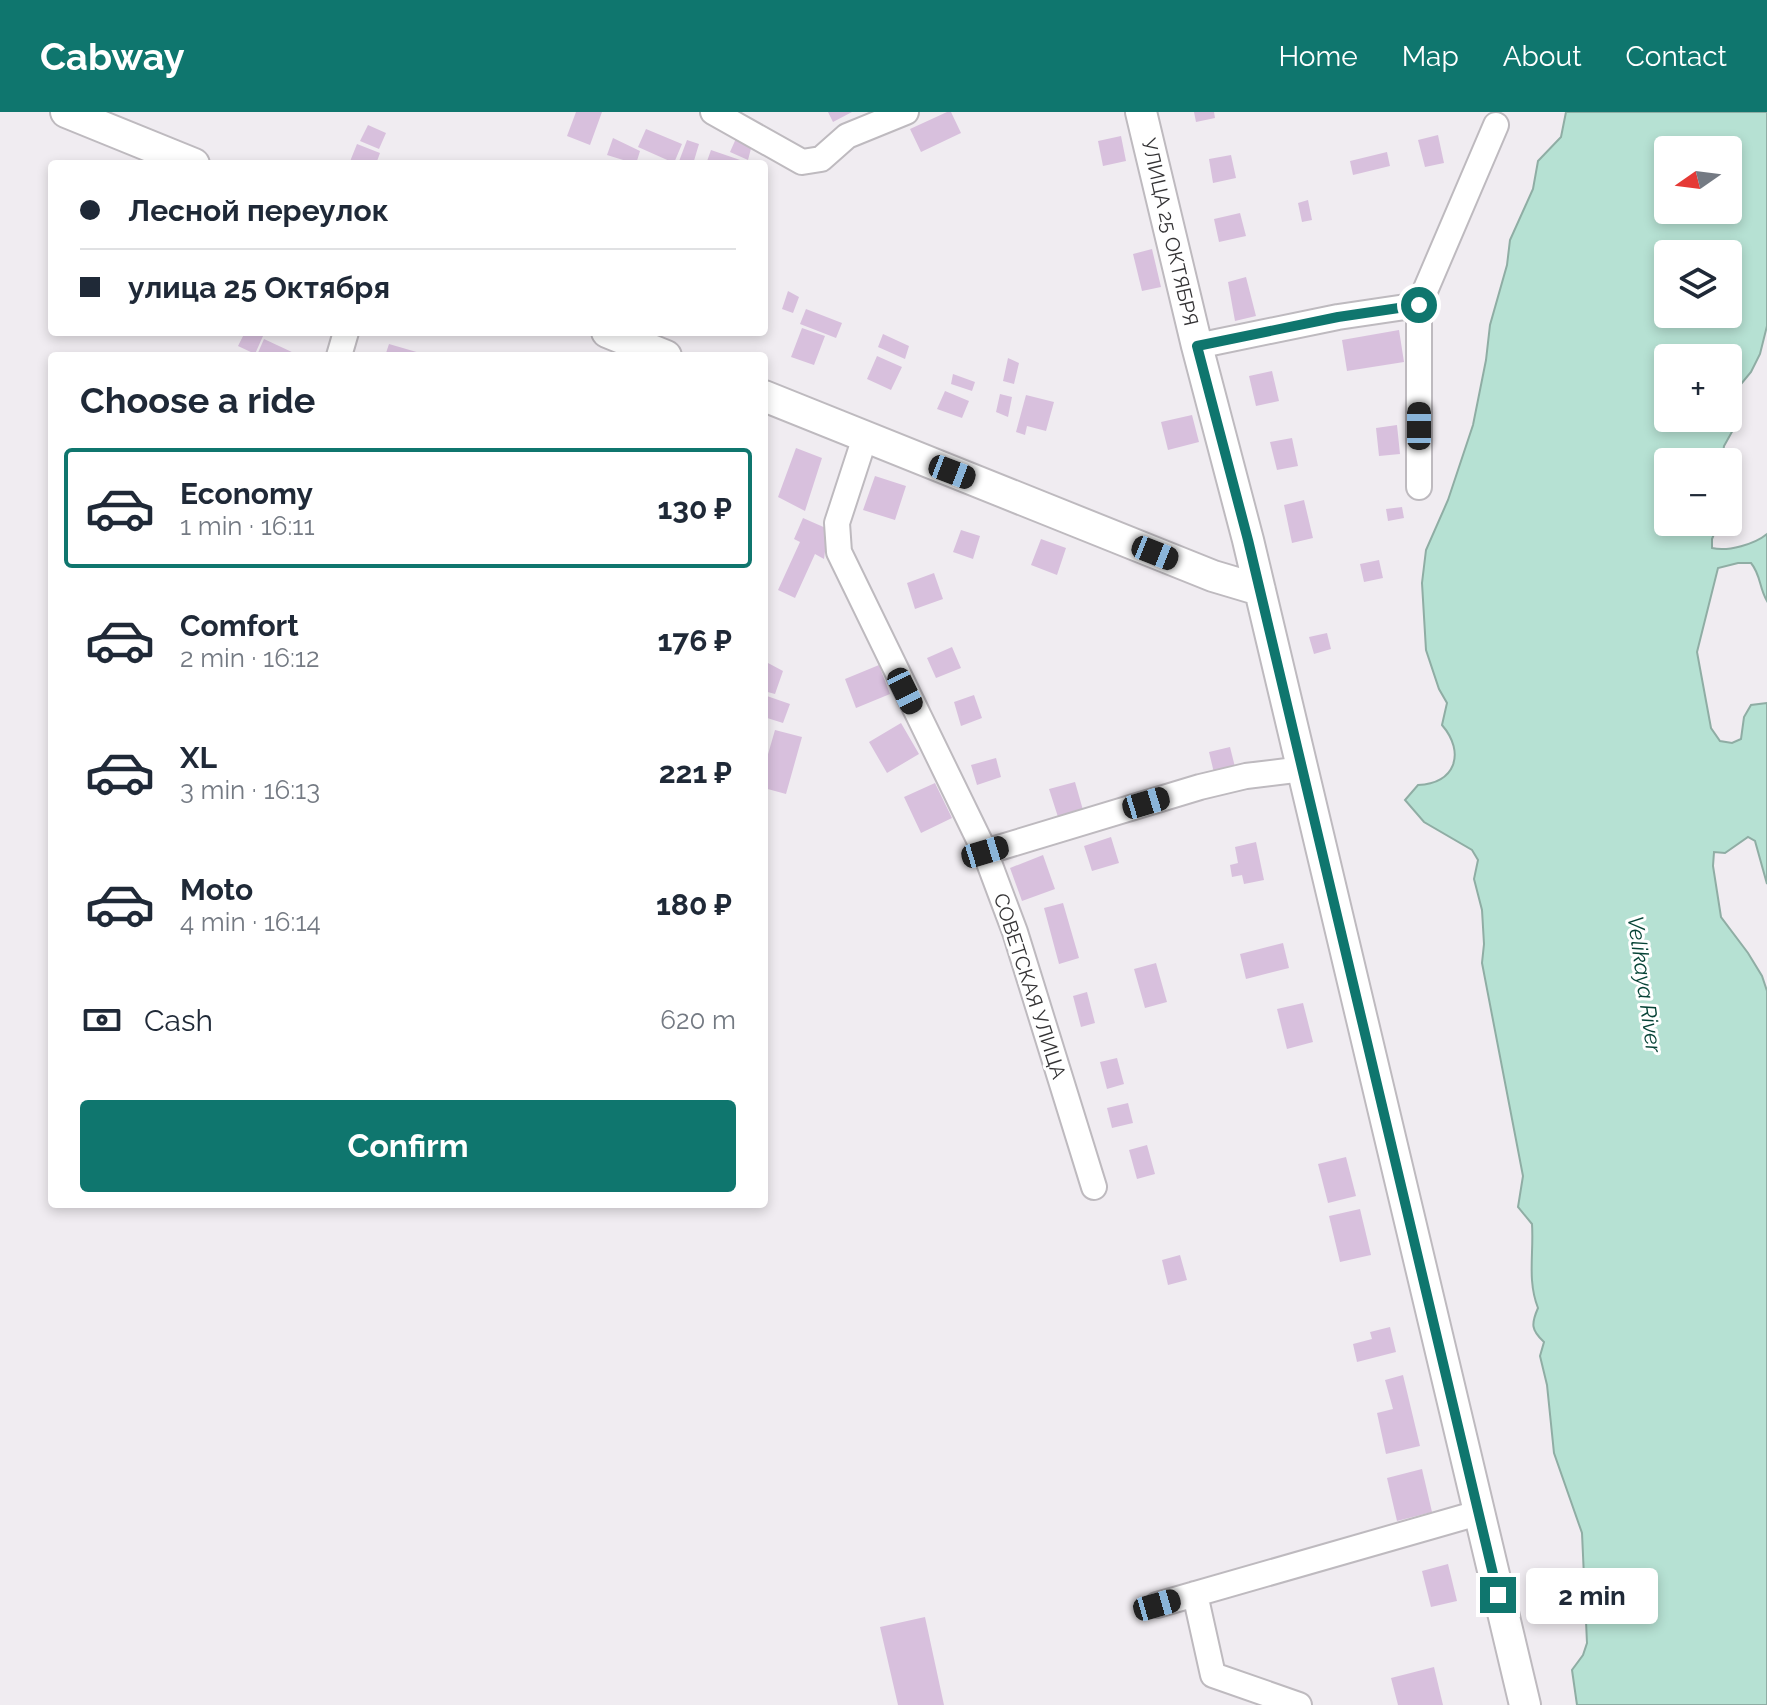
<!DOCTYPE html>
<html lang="en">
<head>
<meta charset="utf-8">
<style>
	body { margin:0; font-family:Raleway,sans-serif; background:#f2f2f3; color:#1f2937; height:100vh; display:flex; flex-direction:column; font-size:30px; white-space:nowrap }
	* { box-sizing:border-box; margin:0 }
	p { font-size:26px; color:#747a83 }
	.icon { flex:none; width:44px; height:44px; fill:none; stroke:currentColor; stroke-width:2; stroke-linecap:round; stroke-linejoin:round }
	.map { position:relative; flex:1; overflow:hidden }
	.side { position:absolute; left:48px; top:240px; width:720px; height:856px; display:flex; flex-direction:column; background:#fff; border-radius:8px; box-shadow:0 4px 12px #0003 }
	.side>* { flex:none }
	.hud { position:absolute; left:48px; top:48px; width:720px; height:176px; border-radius:8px; box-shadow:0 4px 12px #0003; display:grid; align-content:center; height:176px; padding:0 32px; background:#fff }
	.needle { width:52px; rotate:256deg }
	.fabs { position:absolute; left:1654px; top:24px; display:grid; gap:16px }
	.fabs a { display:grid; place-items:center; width:88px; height:88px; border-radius:8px; background:#fff; box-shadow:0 4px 12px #0003; font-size:40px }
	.end { position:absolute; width:36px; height:36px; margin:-18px; border:10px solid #0f766e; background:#fff; box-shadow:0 0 0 4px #fff }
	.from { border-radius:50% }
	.bubble { position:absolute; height:56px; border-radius:8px; background:#fff; box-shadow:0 4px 12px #0003; font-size:26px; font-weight:700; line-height:56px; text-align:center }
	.car { position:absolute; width:24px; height:48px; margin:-24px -12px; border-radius:10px; box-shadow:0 0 6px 2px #0007; background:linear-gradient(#222 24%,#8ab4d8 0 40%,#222 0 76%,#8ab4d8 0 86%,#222 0) }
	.hud b { display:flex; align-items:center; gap:28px; height:76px; font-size:30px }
	.hud b+b { border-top:2px solid #e0e1e3 }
	.hud i { width:20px; height:20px; background:#1f2937 }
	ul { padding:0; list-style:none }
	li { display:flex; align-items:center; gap:24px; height:120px; margin:0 16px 12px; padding:0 16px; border:4px solid transparent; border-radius:8px }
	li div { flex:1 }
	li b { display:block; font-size:30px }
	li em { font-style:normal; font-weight:700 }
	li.active { border-color:#0f766e }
	li>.icon { width:72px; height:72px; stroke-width:1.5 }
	h2 { padding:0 32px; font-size:36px; line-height:96px }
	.pay { display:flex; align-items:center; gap:20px; height:88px; padding:0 32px; font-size:30px }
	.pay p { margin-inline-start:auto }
	.primary-button { display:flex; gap:16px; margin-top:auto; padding:16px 32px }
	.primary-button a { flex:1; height:92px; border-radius:8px; background:#0f766e; color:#fff; font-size:32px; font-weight:700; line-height:92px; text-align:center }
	header { display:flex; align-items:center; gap:48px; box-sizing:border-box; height:112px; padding:0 40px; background:#0f766e; color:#fff }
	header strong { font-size:38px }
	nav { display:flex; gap:44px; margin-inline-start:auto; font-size:28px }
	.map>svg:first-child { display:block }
	.water { fill:#b6e1d3; stroke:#8fada4; stroke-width:2; fill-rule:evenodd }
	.building { fill:#d8c0dd }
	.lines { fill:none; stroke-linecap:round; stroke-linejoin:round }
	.minor-casing { stroke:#bebabf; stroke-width:28 }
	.major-casing { stroke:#bebabf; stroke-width:34 }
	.minor { stroke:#fff; stroke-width:24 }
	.major { stroke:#fff; stroke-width:30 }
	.route { stroke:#0f766e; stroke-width:10 }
	.labels { text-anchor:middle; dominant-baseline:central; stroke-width:6; stroke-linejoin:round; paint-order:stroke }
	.street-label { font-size:20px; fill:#343335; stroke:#fff }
	.water-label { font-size:22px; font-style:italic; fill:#064336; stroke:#fff }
</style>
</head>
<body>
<header>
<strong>Cabway</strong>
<nav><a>Home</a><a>Map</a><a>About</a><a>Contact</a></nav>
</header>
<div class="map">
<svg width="1767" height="1593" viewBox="0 0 1767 1593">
	<rect width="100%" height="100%" fill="#f0ecf1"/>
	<!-- water -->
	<path class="water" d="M1566,0h201v214l-7,28 -9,18 -10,12 -5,16 -3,30 -9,16 -2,16h-54v60h51l-7,17v9c16,4 43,-4 55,-14v67c-8,-13 -6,-26 -16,-38h-13l-20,5 -21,84 14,76 9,13 12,2 9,-4 3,-22 7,-12 16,-2v181l-12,-43 -7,-4 -23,16 -11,-1 -1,14 8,51 27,36 14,23 5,15v714h-190l-5,-35 11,-15 4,-12 -5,-110 -28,-80 -7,-68 -7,-29 4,-14c-13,-12 -13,-18 -6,-34 -11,-28 -4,-55 -6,-84l-14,-17 5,-31 -41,-213 2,-19 -2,-34 -8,-31 4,-19 -6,-10 -48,-28 -19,-22 13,-15c37,-1 48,-32 24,-60l5,-22 -8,-14 -13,-39 -4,-67 4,-33 22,-50 25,-75 13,-65 4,-35 17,-60 3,-25 23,-51 5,-28 23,-24zM1668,38h60v60h-60zM1668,142h60v60h-60zM1668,246h60v60h-60z"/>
	<!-- building -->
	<path class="building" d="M576,0h26l-12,33 -23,-9z
		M828,0h24l-19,10z
		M947,0h4l10,21 -40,19 -11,-23z
		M1194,0h20l1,6 -19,4z
		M368,13l18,8 -7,16 -19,-8z
		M646,17l36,15 -8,19 -36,-16z
		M738,22l15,7 -5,19 -18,-8z
		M1438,23l6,28 -19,4 -7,-27z
		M1121,24l5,25 -23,5 -5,-25z
		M613,26l27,13 -4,13 -29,-9z
		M687,28l12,4 -6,20h-15z
		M357,32l23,9 -4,11h-27z
		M711,38l32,11 -1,3h-36z
		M1387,40l3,14 -37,9 -3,-14z
		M1231,43l5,23 -23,5 -4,-24z
		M1308,88l4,20 -10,2 -4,-19z
		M1240,101l6,23 -27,6 -5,-23z
		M1152,137l9,38 -19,4 -9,-37z
		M1246,165l10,39 -21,5 -7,-39z
		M788,179l11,6 -6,16 -11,-4z
		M806,197l36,14 -6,15 -36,-14z
		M802,216l23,8 -11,29 -23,-8z
		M1399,218l5,32 -57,9 -5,-31z
		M245,220l18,4 -8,18 -17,-8z
		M883,222l26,12 -4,13 -27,-12z
		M264,227l30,14 -1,3 -36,-1z
		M389,232l31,9 -1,3h-34z
		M877,244l25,11 -11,23 -24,-11z
		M1008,246l11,5 -5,21 -11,-3z
		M1272,259l7,30 -23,5 -7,-30z
		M953,262l22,8 -3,9 -21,-7z
		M945,279l24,10 -7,17 -25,-9z
		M1000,282l12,3 -4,20 -12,-5z
		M1026,283l28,7 -8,29 -19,-5 -2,9 -9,-3z
		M1192,303l7,27 -31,8 -7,-28z
		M1397,313l3,29 -21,2 -3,-28z
		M1292,326l6,28 -21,4 -7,-28z
		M796,336l26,10 -17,53 -27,-14z
		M875,364l31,10 -11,34 -32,-10z
		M1304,388l9,38 -21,5 -8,-38z
		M1402,395l2,11 -16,3 -2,-12z
		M803,406l25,11 -4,30 -9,-5 -20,44 -17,-8 22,-48 -6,-3z
		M961,418l19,6 -7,23 -20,-7z
		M1041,427l25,9 -9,27 -26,-10z
		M1379,448l4,18 -19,4 -4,-18z
		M934,461l9,26 -28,10 -8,-26z
		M1327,521l4,16 -17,5 -5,-17z
		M952,535l9,21 -25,10 -9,-20z
		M768,551l15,8 -8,23 -11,-3v-17z
		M879,553l11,29 -34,14 -11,-29z
		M764,583l26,9 -7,19 -19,-6z
		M974,583l8,23 -21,8 -7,-24z
		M901,611l18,31 -32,19 -18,-31z
		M775,618l27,7 -16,57 -22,-6v-20z
		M1230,635l6,24 -21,6 -6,-25z
		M996,646l5,19 -24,8 -6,-20z
		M1075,670l8,28 -25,7 -9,-28z
		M935,671l17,35 -31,15 -17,-36z
		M1111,725l8,26 -27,8 -8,-25z
		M1256,730l8,38 -20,4 -2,-9 -10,2 -2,-12 8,-2 -3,-16z
		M1043,743l12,34 -33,12 -12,-33z
		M1063,791l16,55 -20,6 -15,-56z
		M1283,831l6,25 -43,11 -6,-25z
		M1156,851l11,39 -22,6 -11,-39z
		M1087,880l8,31 -14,4 -8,-31z
		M1303,891l10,39 -26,7 -10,-40z
		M1117,946l7,26 -17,5 -7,-27z
		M1128,991l5,20 -21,5 -5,-20z
		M1147,1033l8,29 -18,5 -8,-29z
		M1346,1045l10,39 -28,7 -10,-39z
		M1360,1097l11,46 -31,7 -11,-46z
		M1180,1143l7,25 -19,5 -6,-25z
		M1390,1215l6,25 -39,10 -4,-18 19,-5 -2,-7z
		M1403,1263l17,71 -34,8 -9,-41 16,-4 -8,-29z
		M1422,1357l10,43 -35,9 -10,-43z
		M1448,1452l9,37 -26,6 -9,-36z
		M925,1505l19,88h-46l-18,-78z
		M1434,1555l9,38h-45l-7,-27z"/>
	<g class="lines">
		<!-- minor casing -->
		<g class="minor-casing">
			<path id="minor" d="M713,0l89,50 19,-3 26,-23 59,-24
				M1197,234l141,-29 81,-12 77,-180
				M339,244l7,-24
				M865,325l-28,86 2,29 146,300 30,80 79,255
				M1419,375v-182
				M985,740l215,-65 46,-11 57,-7
				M1195,1482l18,81 86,30
				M1157,1493l321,-92"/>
		</g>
		<!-- major casing -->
		<g class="major-casing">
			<path id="major" d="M66,0l128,52
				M1141,0l56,234 51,194 277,1165
				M607,220l59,24
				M764,284l449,180 47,14"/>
		</g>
		<!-- minor -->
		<use href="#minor" class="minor"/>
		<!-- major -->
		<use href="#major" class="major"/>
	</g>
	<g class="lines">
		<!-- route -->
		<path class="route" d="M1419,193l-81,12 -141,29 51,194 250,1055"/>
	</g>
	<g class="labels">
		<!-- street labels -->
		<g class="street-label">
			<text transform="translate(1170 120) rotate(77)">УЛИЦА 25 ОКТЯБРЯ</text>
			<text transform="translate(1030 874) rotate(72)">СОВЕТСКАЯ УЛИЦА</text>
		</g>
		<!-- water labels -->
		<g class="water-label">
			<text transform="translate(1645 872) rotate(82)">Velikaya River</text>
		</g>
	</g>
</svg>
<div class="fabs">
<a><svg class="needle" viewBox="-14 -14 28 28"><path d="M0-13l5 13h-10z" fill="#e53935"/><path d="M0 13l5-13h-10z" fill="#747a83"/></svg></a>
<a><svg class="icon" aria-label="layers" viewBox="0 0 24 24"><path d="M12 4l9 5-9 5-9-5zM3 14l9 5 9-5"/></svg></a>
<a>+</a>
<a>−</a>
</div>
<i class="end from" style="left:1419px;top:193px"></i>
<i class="end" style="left:1498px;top:1483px"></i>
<div class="bubble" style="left:1526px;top:1456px;width:132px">2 min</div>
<i class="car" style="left:1419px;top:314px;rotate:0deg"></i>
<i class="car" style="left:952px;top:360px;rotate:111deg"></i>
<i class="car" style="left:1155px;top:441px;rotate:112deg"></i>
<i class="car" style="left:905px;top:579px;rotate:154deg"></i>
<i class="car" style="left:1146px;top:691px;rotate:73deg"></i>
<i class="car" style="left:985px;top:740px;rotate:73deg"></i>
<i class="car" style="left:1157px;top:1493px;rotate:74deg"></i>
<div class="hud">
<b><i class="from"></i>Лесной переулок</b>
<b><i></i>улица 25 Октября</b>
</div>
<section class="side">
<h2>Choose a ride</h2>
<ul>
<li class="active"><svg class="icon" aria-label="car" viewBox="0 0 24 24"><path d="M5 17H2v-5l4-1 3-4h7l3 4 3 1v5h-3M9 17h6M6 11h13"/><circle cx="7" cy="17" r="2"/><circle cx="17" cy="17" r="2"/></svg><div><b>Economy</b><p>1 min · 16:11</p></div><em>130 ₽</em></li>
<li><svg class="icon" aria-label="car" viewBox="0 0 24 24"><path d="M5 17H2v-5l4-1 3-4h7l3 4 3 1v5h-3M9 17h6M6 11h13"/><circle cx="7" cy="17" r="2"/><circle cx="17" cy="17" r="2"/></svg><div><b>Comfort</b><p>2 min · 16:12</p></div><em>176 ₽</em></li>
<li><svg class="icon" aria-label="car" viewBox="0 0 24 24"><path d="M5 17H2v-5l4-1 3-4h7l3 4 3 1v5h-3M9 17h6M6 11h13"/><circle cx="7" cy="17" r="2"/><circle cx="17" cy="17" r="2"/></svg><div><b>XL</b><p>3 min · 16:13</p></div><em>221 ₽</em></li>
<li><svg class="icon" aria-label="car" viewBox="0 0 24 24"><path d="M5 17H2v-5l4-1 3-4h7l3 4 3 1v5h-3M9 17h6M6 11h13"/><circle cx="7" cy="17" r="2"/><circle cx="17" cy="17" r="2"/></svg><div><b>Moto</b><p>4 min · 16:14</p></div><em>180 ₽</em></li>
</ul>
<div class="pay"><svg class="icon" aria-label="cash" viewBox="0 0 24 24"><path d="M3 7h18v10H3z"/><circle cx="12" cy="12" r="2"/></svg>Cash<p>620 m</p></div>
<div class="primary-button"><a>Confirm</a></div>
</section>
</div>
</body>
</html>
